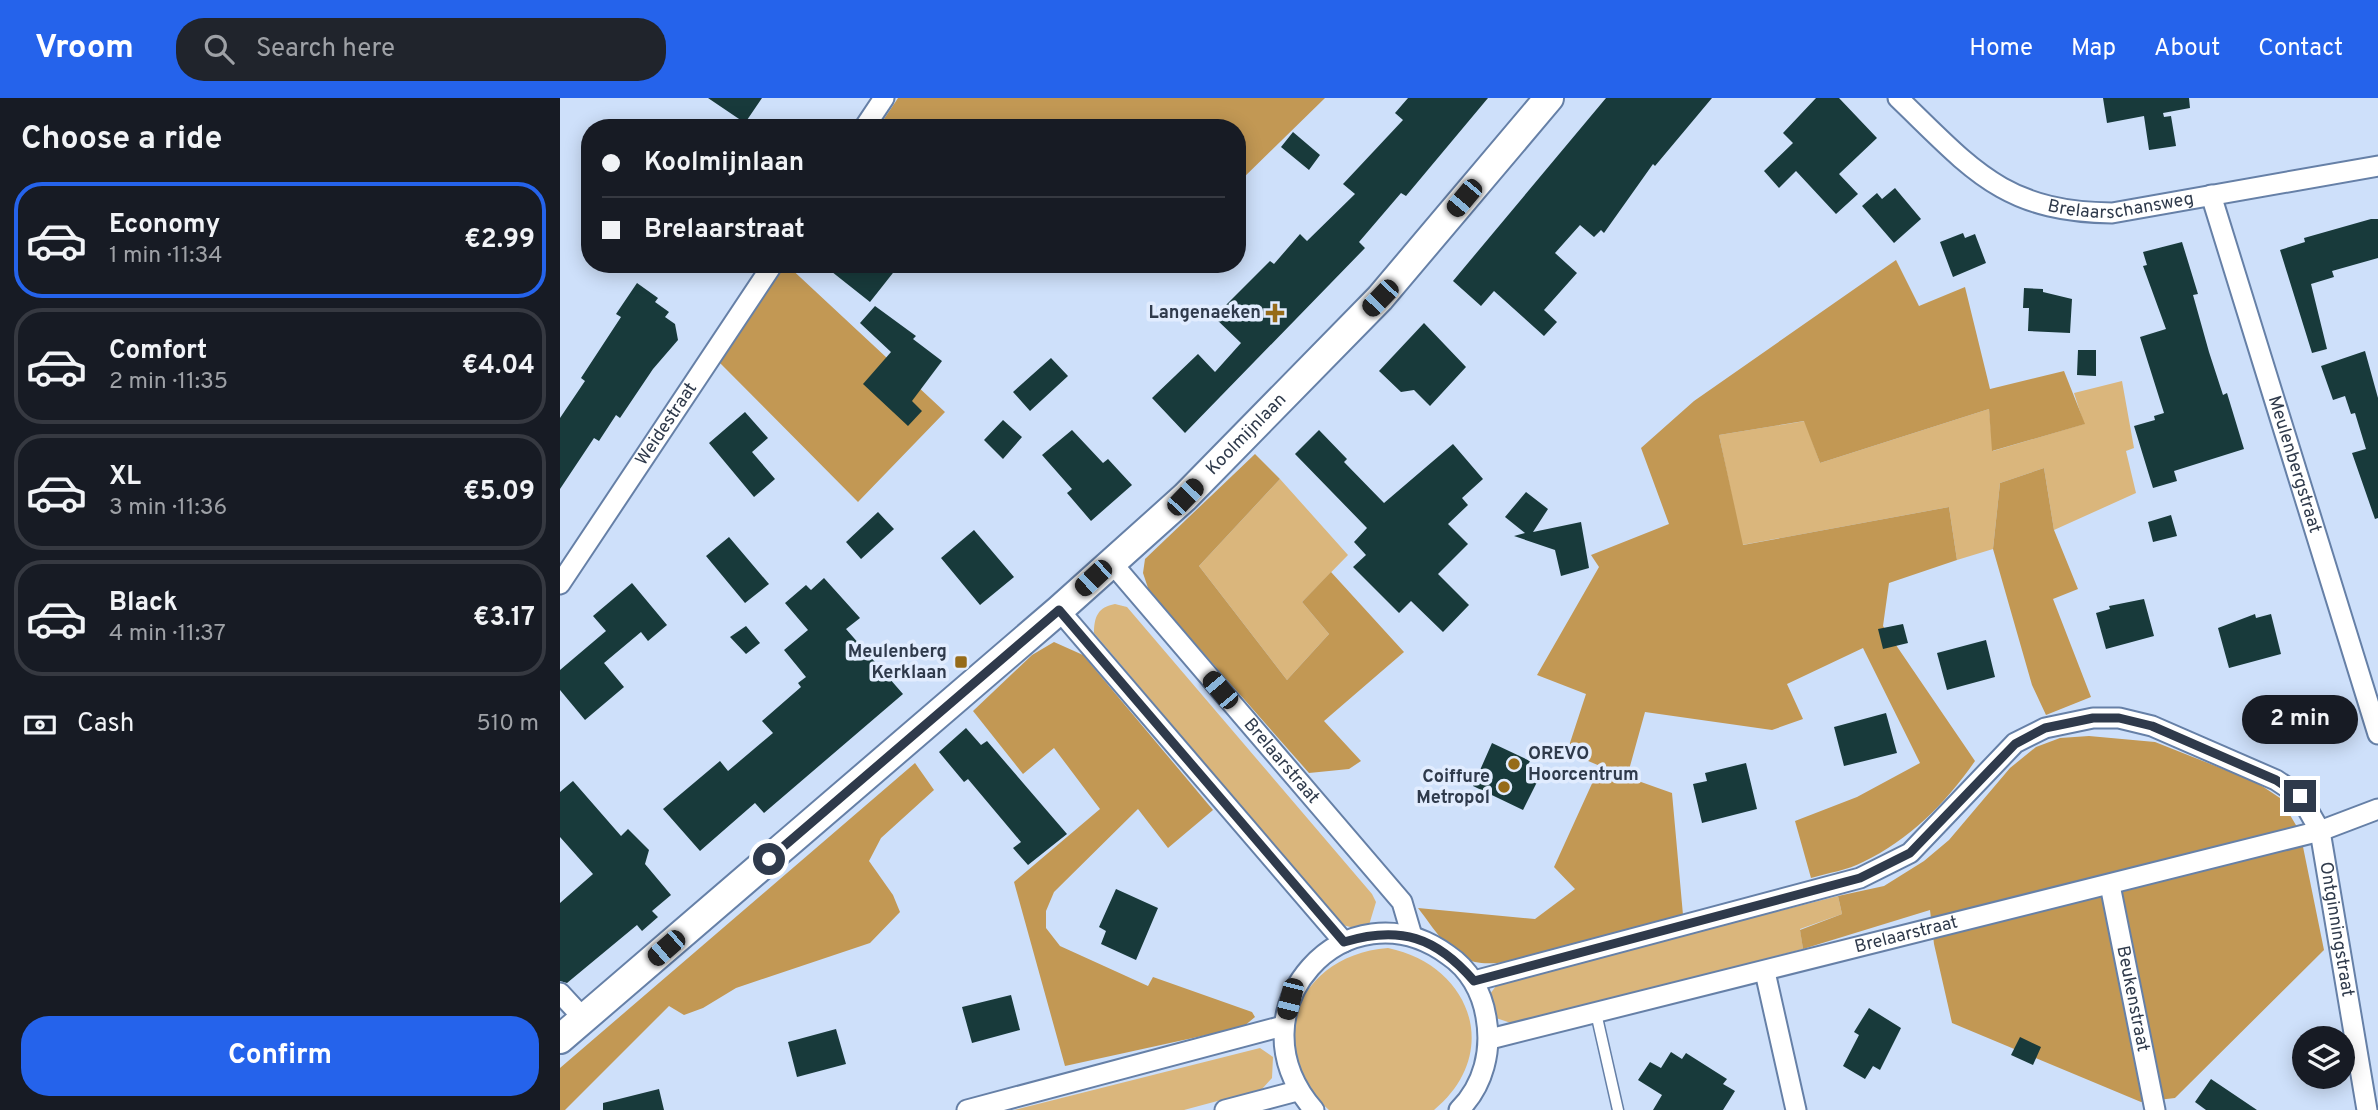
<!DOCTYPE html>
<html lang="en">
<head>
<meta charset="utf-8">
<style>
	body { margin:0; font-family:Overpass,sans-serif; background:#20242c; color:#f1f3f6; height:100vh; display:flex; flex-direction:column; font-size:26px; white-space:nowrap }
	* { box-sizing:border-box; margin:0 }
	p { font-size:23px; color:#9ea1a6 }
	.icon { flex:none; width:38px; height:38px; fill:none; stroke:currentColor; stroke-width:2; stroke-linecap:round; stroke-linejoin:round }
	.map { position:relative; flex:1; overflow:hidden }
	.side { display:flex; flex-direction:column; background:#171b24; width:560px }
	.side>* { flex:none }
	.banner { position:absolute; left:21px; top:21px; width:665px; height:154px; border-radius:28px; box-shadow:0 4px 18px #0003; display:grid; align-content:center; height:154px; padding:0 21px; background:#171b24 }
	.tools { position:absolute; left:1732px; top:928px; display:grid; gap:14px }
	.tools a { display:grid; place-items:center; width:63px; height:63px; border-radius:50%; background:#171b24; box-shadow:0 4px 18px #0003; font-size:35px }
	.end { position:absolute; width:32px; height:32px; margin:-16px; border:9px solid #2f3a4b; background:#fff; box-shadow:0 0 0 4px #fff }
	.from { border-radius:50% }
	.bubble { position:absolute; height:49px; border-radius:24px; background:#171b24; box-shadow:0 4px 18px #0003; font-size:23px; font-weight:700; line-height:49px; text-align:center }
	.car { position:absolute; width:21px; height:42px; margin:-21px -10px; border-radius:9px; box-shadow:0 0 5px 2px #0007; background:linear-gradient(#222 24%,#8ab4d8 0 40%,#222 0 76%,#8ab4d8 0 86%,#222 0) }
	.banner b { display:flex; align-items:center; gap:24px; height:66px; font-size:26px }
	.banner b+b { border-top:2px solid #363941 }
	.banner i { width:18px; height:18px; background:#f1f3f6 }
	ul { padding:0; list-style:none }
	li { display:flex; align-items:center; gap:21px; height:116px; margin:0 14px 10px; padding:0 7px; border:4px solid #363941; border-radius:28px }
	li div { flex:1 }
	li b { display:block; font-size:26px }
	li em { font-style:normal; font-weight:700 }
	li.current { border-color:#2563eb }
	li>.icon { width:63px; height:63px; stroke-width:1.5 }
	h2 { padding:0 21px; font-size:32px; line-height:84px }
	.pay { display:flex; align-items:center; gap:18px; height:77px; padding:0 21px; font-size:26px }
	.pay p { margin-inline-start:auto }
	.action { display:flex; gap:14px; margin-top:auto; padding:14px 21px }
	.action a { flex:1; height:80px; border-radius:28px; background:#2563eb; color:#fff; font-size:28px; font-weight:700; line-height:80px; text-align:center }
	header { display:flex; align-items:center; gap:42px; box-sizing:border-box; height:98px; padding:0 35px; background:#2563eb; color:#fff }
	header strong { font-size:33px }
	nav { display:flex; gap:38px; margin-inline-start:auto; font-size:24px }
	.search { width:490px; height:63px; background:#20242c; display:flex; align-items:center; gap:18px; box-sizing:border-box; padding:0 24px; border-radius:28px; color:#9ea1a6; font-size:26px }
	main { display:flex; flex:1; min-height:0 }
	.map>svg:first-child { display:block }
	.green { fill:#dab67c }
	.forest { fill:#c29854 }
	.building { fill:#183a3b }
	.lines { fill:none; stroke-linecap:round; stroke-linejoin:round }
	.lane-casing { stroke:#6680a7; stroke-width:13 }
	.street-casing { stroke:#6680a7; stroke-width:23 }
	.secondary-casing { stroke:#6680a7; stroke-width:32 }
	.lane { stroke:#fff; stroke-width:10 }
	.street { stroke:#fff; stroke-width:19 }
	.secondary { stroke:#fff; stroke-width:28 }
	.route { stroke:#2f3a4b; stroke-width:9 }
	.poi-dot { fill:#966b18; stroke:#e1ecfe; stroke-width:2.5 }
	.labels { text-anchor:middle; dominant-baseline:central; stroke-width:7; stroke-linejoin:round; paint-order:stroke }
	.street-label { font-size:18px; fill:#2f3a4b; stroke:#e1ecfe }
	.poi-label { font-size:18px; font-weight:bold; fill:#2f3a4b; stroke:#e1ecfe; text-anchor:end }
</style>
</head>
<body>
<header>
<strong>Vroom</strong>
<div class="search"><svg class="icon" aria-label="search" viewBox="0 0 24 24"><circle cx="10" cy="10" r="6"/><path d="M15 15l6 6"/></svg>Search here</div>
<nav><a>Home</a><a>Map</a><a>About</a><a>Contact</a></nav>
</header>
<main>
<section class="side">
<h2>Choose a ride</h2>
<ul>
<li class="current"><svg class="icon" aria-label="car" viewBox="0 0 24 24"><path d="M5 17H2v-5l4-1 3-4h7l3 4 3 1v5h-3M9 17h6M6 11h13"/><circle cx="7" cy="17" r="2"/><circle cx="17" cy="17" r="2"/></svg><div><b>Economy</b><p>1 min · 11:34</p></div><em>€2.99</em></li>
<li><svg class="icon" aria-label="car" viewBox="0 0 24 24"><path d="M5 17H2v-5l4-1 3-4h7l3 4 3 1v5h-3M9 17h6M6 11h13"/><circle cx="7" cy="17" r="2"/><circle cx="17" cy="17" r="2"/></svg><div><b>Comfort</b><p>2 min · 11:35</p></div><em>€4.04</em></li>
<li><svg class="icon" aria-label="car" viewBox="0 0 24 24"><path d="M5 17H2v-5l4-1 3-4h7l3 4 3 1v5h-3M9 17h6M6 11h13"/><circle cx="7" cy="17" r="2"/><circle cx="17" cy="17" r="2"/></svg><div><b>XL</b><p>3 min · 11:36</p></div><em>€5.09</em></li>
<li><svg class="icon" aria-label="car" viewBox="0 0 24 24"><path d="M5 17H2v-5l4-1 3-4h7l3 4 3 1v5h-3M9 17h6M6 11h13"/><circle cx="7" cy="17" r="2"/><circle cx="17" cy="17" r="2"/></svg><div><b>Black</b><p>4 min · 11:37</p></div><em>€3.17</em></li>
</ul>
<div class="pay"><svg class="icon" aria-label="cash" viewBox="0 0 24 24"><path d="M3 7h18v10H3z"/><circle cx="12" cy="12" r="2"/></svg>Cash<p>510 m</p></div>
<div class="action"><a>Confirm</a></div>
</section>
<div class="map">
<svg width="1818" height="1012" viewBox="0 0 1818 1012">
	<rect width="100%" height="100%" fill="#cee0fa"/>
	<!-- green -->
	<path class="green" d="M1562,283l12,67 -8,3 10,42 -82,37 -10,-62 -44,15 -7,66 -36,11 -8,-53 -207,38 -23,-110 86,-14 15,42 169,-54 4,42 91,-27 -10,-31z
		M720,381l68,76 -46,47 27,32 -42,46 -88,-114z
		M555,506l12,3 245,287 4,8 -7,23 -10,4 -17,-4 -248,-292c0,-16 4,-26 21,-29z
		M1278,798l4,18 -42,15 3,20 -289,75 -21,-7 -6,-19 12,-16z
		M828,850c83,17 115,105 46,162h-105c-70,-62 -32,-155 59,-162z
		M700,950l13,9 -1,21 -10,11 -78,21h-170z"/>
	<!-- forest -->
	<path class="forest" d="M338,0h427l-88,86v-56h-359z
		M1336,162l23,46 46,-19 25,102 74,-18 21,53 -93,27 -3,-42 -169,54 -16,-42 -85,14 24,110 206,-38 8,53 -68,23 -6,43 92,135c-29,42 -66,79 -112,101 -15,8 -35,11 -52,16l-16,-57 62,-24 63,-34 -57,-115 -76,36 16,35 -31,11 -127,-18 -18,65 45,16 11,122c-45,13 -166,56 -208,47 -25,-5 -42,-35 -57,-54l117,11 40,-30 -21,-22 46,-101 -33,-14 19,-58 -49,-19 62,-108 -8,-12 78,-31 -28,-76 53,-47z
		M226,166l159,148 -87,90 -140,-141z
		M695,356l25,25 -81,87 88,114 42,-46 -27,-32 29,-30 73,80 -80,69 37,40 -12,8 -40,4 -160,-182 -6,-18 2,-14z
		M1484,370l10,62 24,59 -25,10 38,98 -45,18 -14,-30 -39,-136 7,-66z
		M494,544l29,13 130,155 -45,38 -30,-39 -84,83 -8,19v17l14,18 88,40 5,-9 99,35 3,5 -12,10 -178,39 -51,-184 86,-73 -46,-61 -31,26 -50,-63 59,-56z
		M1529,638l66,6 101,40 24,16 20,34 24,118 -149,148 -34,4 -189,-79 -18,-79 -4,-34 -127,39 -3,-19 42,-16 -4,-18 46,-10 40,-25 25,-21 61,-72 26,-21 24,-9z
		M355,665l19,27 -53,48 -12,23 24,34 7,17 -30,31 -134,45 -33,20 -19,7 -15,-9 -104,104h-5v-42z"/>
	<!-- building -->
	<path class="building" d="M148,0h54l-17,25z
		M848,0h80l-82,98 -5,-3 -42,49 6,6 -180,185 -33,-35 46,-44 17,18 26,-29 -27,-26 56,-56 4,3 26,-30 7,7 48,-47 -12,-10 60,-64 -8,-7z
		M1046,0h106l-57,68 -2,-2 -49,69 -3,-3 -7,7 -14,-12 -25,28 22,20 -33,37 13,12 -13,14 -50,-45 -13,15 -28,-25z
		M1256,0h23l38,40 -38,36 19,20 -22,20 -40,-43 -17,17 -15,-17 29,-28 -10,-10z
		M1543,0h86l1,10 -27,5 1,4 7,-1 5,30 -27,4 -5,-34 -37,7z
		M733,34l27,23 -11,15 -28,-23z
		M1335,90l26,31 -27,24 -32,-37 15,-13 5,6z
		M1811,121h7v39l-46,13 2,6 -23,7 16,65 -15,4 -32,-103 25,-8 -1,-4z
		M1403,135l2,5 10,-4 11,29 -33,14 -13,-35z
		M1622,144l16,52 -5,1 16,57 14,43 4,-2 17,56 -70,22 3,10 -24,7 -19,-62 21,-6 -1,-4 10,-3 -24,-76 26,-8 -23,-63 4,-1 -4,-13z
		M262,166h78l-30,38z
		M77,185l21,15 -3,4 14,10 -4,5 10,7 3,16 -25,29 -33,49 -4,-3 -17,26 -5,-3 -34,51v-71l25,-37 -4,-3 40,-61 -5,-3z
		M1464,190l19,1v3l29,7 -2,34 -42,-2 1,-23h-6z
		M315,208l41,30 -3,3 29,22 -30,40 10,10 -14,15 -45,-42 28,-32 -31,-29z
		M864,225l42,44 -36,39 -16,-16 -13,2 -22,-21z
		M1518,252h18v26l-19,-1z
		M1805,253l13,47v120l-3,1 -23,-66 14,-4 -11,-36 -4,1 -6,-18 -12,4 -12,-34z
		M491,260l17,18 -38,35 -17,-19z
		M185,314l23,26 -16,14 23,27 -21,18 -45,-54z
		M443,322l19,17 -19,22 -19,-19z
		M512,332l31,33 5,-4 24,26 -41,36 -24,-28 5,-4 -30,-34z
		M759,332l28,29 -3,3 40,41 69,-59 30,35 -21,19 6,7 -20,19 20,20 -30,30 31,31 -26,27 -32,-31 -12,12 -46,-46 13,-12 -12,-13 13,-14 -72,-74z
		M966,394l22,17 -15,23 48,-10 8,46 -28,8 -6,-26 -41,-14 11,-3 -20,-16z
		M318,414l16,17 -33,30 -15,-17z
		M1611,417l6,21 -24,6 -5,-20z
		M414,432l40,47 -34,28 -39,-47z
		M169,439l40,47 -24,19 -39,-47z
		M264,480l36,40 -14,11 57,65 -139,119 -9,-10 -55,48 -37,-42 57,-48 8,10 45,-38 -11,-12 39,-34 -3,-4 8,-6 -22,-27 24,-20 -23,-27 21,-18 5,5z
		M72,485l35,42 -19,16 -7,-9 -37,31 20,24 -39,33 -25,-30v-20l46,-39 -13,-15z
		M1584,501l10,37 -48,13 -10,-36 14,-4 -1,-3z
		M1695,516l1,4 15,-4 10,40 -52,14 -11,-40z
		M1343,526l5,19 -25,6 -5,-20z
		M186,528l14,17 -14,11 -16,-17z
		M1426,542l9,37 -48,13 -10,-37z
		M1326,615l11,40 -53,13 -10,-39z
		M406,630l15,17 6,-4 80,93 -39,31 -15,-17 8,-6 -53,-63 -4,3 -25,-30z
		M932,645l38,18 -3,6 14,7 -18,36 -50,-24z
		M1186,665l11,46 -55,14 -9,-39 14,-3 -2,-8z
		M13,683l48,55 7,-7 21,21 -4,14 26,31 -19,16 6,6 -16,14 -5,-6 -70,58 -7,-2v-78l33,-29 -33,-37v-45z
		M556,791l42,19 -22,52 -35,-16 5,-13 -7,-4z
		M451,897l9,35 -48,13 -10,-36z
		M1309,910l32,20 -21,42 -7,-4 -8,13 -22,-13 16,-31 -5,-3z
		M276,931l10,35 -49,13 -9,-35z
		M1460,939l21,10 -8,18 -22,-10z
		M1111,954l11,7 4,-6 41,26 -4,5 12,7 -12,19h-70l9,-15 -24,-15 12,-18 11,6z
		M1651,981l46,31h-51l-11,-8z
		M99,991l5,21h-61v-7z"/>
	<g class="lines">
		<!-- lane casing -->
		<g class="lane-casing">
			<path id="lane" d="M1036,915l22,97"/>
		</g>
		<!-- street casing -->
		<g class="street-casing">
			<g id="street">
				<path id="s1" d="M1338,0c73,70 105,114 214,115l266,-47"/>
				<path d="M304,30l20,-30"/>
				<path id="s2" d="M1651,97l167,539"/>
				<path id="s3" d="M551,464l291,340 10,34"/>
				<path id="s4" d="M0,486l213,-320"/>
				<path d="M499,512l285,332"/>
				<path id="s5" d="M1550,787l45,225"/>
				<path d="M1205,874l31,138"/>
				<path id="s6" d="M914,883l386,-103 50,-25 105,-110 30,-15 48,-10h26l33,8 124,54 24,16 20,35 47,279"/>
				<path d="M0,895l24,26"/>
				<path id="s7" d="M930,941l830,-208 58,-22"/>
				<path d="M407,1012l316,-84"/>
				<path d="M665,1012l72,-19"/>
				<path d="M754,1012c-87,-100 33,-229 134,-155 21,14 34,37 38,62 6,33 -2,68 -27,93"/>
			</g>
		</g>
		<!-- secondary casing -->
		<g class="secondary-casing">
			<g id="secondary">
				<path id="s8" d="M0,941l499,-429 126,-113 195,-199 169,-200"/>
			</g>
		</g>
		<!-- lane -->
		<use href="#lane" class="lane"/>
		<!-- street -->
		<use href="#street" class="street"/>
		<!-- secondary -->
		<use href="#secondary" class="secondary"/>
	</g>
	<g class="lines">
		<!-- route -->
		<path class="route" d="M209,761l290,-249 285,332c56,-17 92,-5 130,39l386,-103 50,-25 105,-109 30,-16 48,-10h26l33,8 124,54 24,16"/>
	</g>
	<!-- markers -->
	<g class="poi-dot">
		<path d="M711.5 204.5h7v7h7v7h-7v7h-7v-7h-7v-7h7z"/>
		<rect x="394" y="557" width="14" height="14" rx="3.5"/>
		<circle cx="954" cy="666" r="7"/>
		<circle cx="944" cy="689" r="7"/>
	</g>
	<g class="labels">
		<!-- street labels -->
		<g class="street-label">
			<text stroke="none"><textPath href="#s1" startOffset="261">Brelaarschansweg</textPath></text>
			<text stroke="none"><textPath href="#s4" startOffset="192">Weidestraat</textPath></text>
			<text stroke="none"><textPath href="#s8" startOffset="915">Koolmijnlaan</textPath></text>
			<text stroke="none"><textPath href="#s2" startOffset="282">Meulenbergstraat</textPath></text>
			<text stroke="none"><textPath href="#s3" startOffset="262">Brelaarstraat</textPath></text>
			<text stroke="none"><textPath href="#s6" startOffset="1054">Ontginningstraat</textPath></text>
			<text stroke="none"><textPath href="#s7" startOffset="429">Brelaarstraat</textPath></text>
			<text stroke="none"><textPath href="#s5" startOffset="116">Beukenstraat</textPath></text>
		</g>
		<!-- poi labels -->
		<g class="poi-label">
			<text x="701" y="215">Langenaeken</text>
			<text x="387" y="554">Meulenberg<tspan x="387" dy="21">Kerklaan</tspan></text>
			<text x="968" y="656" text-anchor="start">OREVO<tspan x="968" dy="21">Hoorcentrum</tspan></text>
			<text x="930" y="679">Coiffure<tspan x="930" dy="21">Metropol</tspan></text>
		</g>
	</g>
</svg>
<div class="tools">
<a><svg class="icon" aria-label="layers" viewBox="0 0 24 24"><path d="M12 4l9 5-9 5-9-5zM3 14l9 5 9-5"/></svg></a>
</div>
<i class="end from" style="left:209px;top:761px"></i>
<i class="end" style="left:1740px;top:698px"></i>
<div class="bubble" style="left:1682px;top:597px;width:116px">2 min</div>
<i class="car" style="left:904px;top:100px;rotate:220deg"></i>
<i class="car" style="left:820px;top:200px;rotate:224deg"></i>
<i class="car" style="left:625px;top:399px;rotate:44deg"></i>
<i class="car" style="left:533px;top:480px;rotate:227deg"></i>
<i class="car" style="left:660px;top:592px;rotate:320deg"></i>
<i class="car" style="left:106px;top:850px;rotate:229deg"></i>
<i class="car" style="left:730px;top:901px;rotate:194deg"></i>
<div class="banner">
<b><i class="from"></i>Koolmijnlaan</b>
<b><i></i>Brelaarstraat</b>
</div>
</div>
</main>
</body>
</html>
